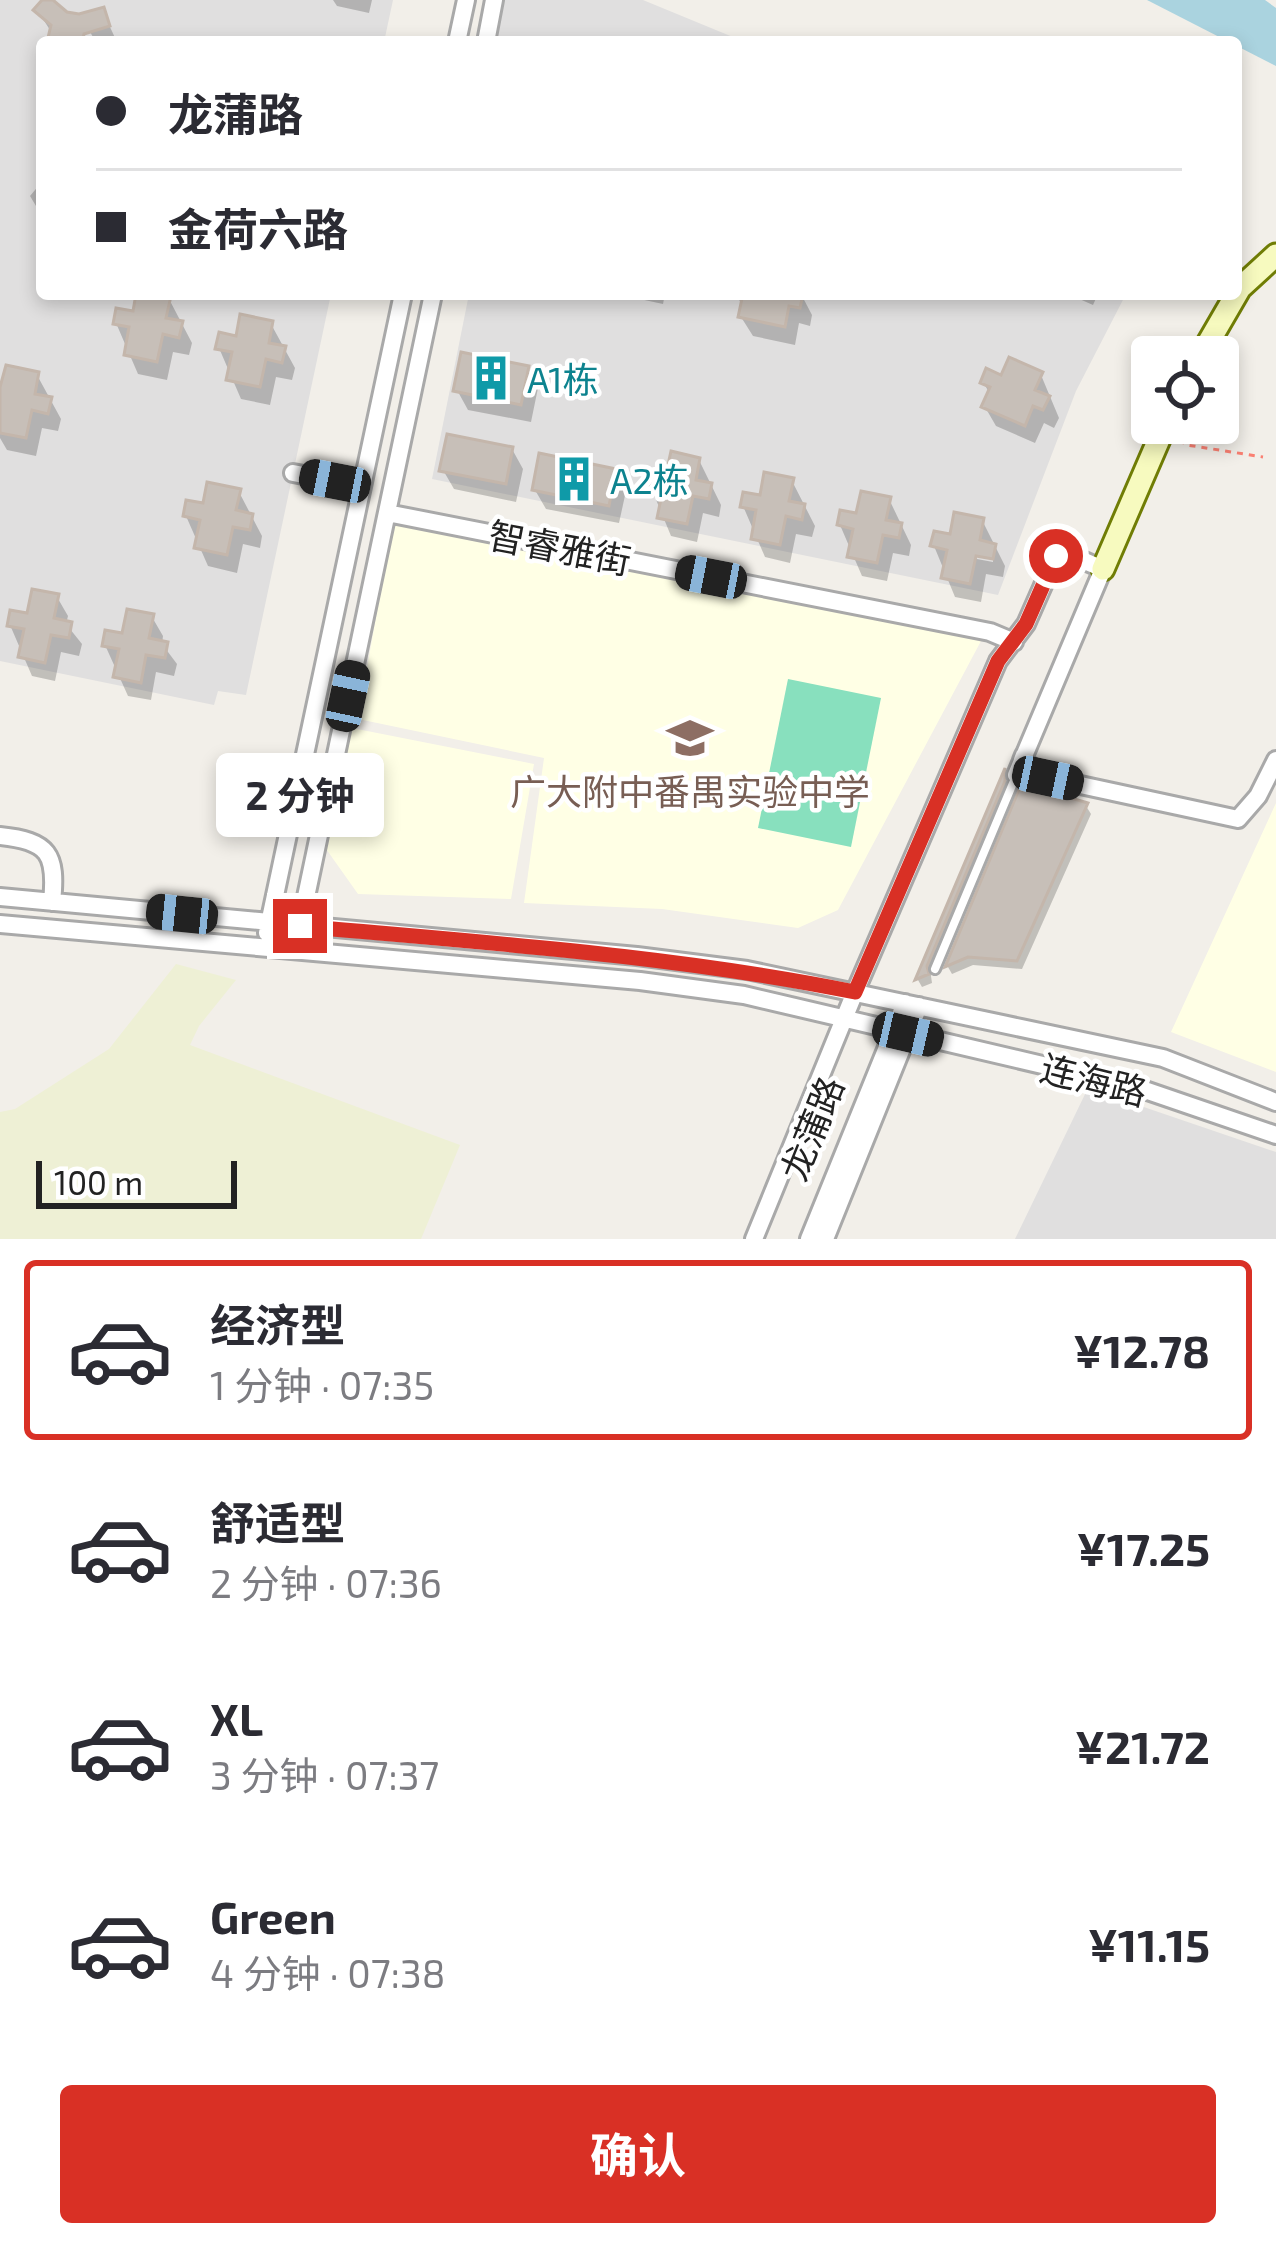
<!DOCTYPE html>
<html lang="zh">
<head>
<meta charset="utf-8">
<style>
	body { margin:0; font-family:"Exo 2","Noto Sans SC",sans-serif; background:#f7f7f7; color:#2b2b33; height:100vh; display:flex; flex-direction:column; font-size:45px; white-space:nowrap }
	* { box-sizing:border-box; margin:0 }
	p { font-size:39px; color:#7c7c81 }
	.icon { flex:none; width:66px; height:66px; fill:none; stroke:currentColor; stroke-width:2; stroke-linecap:round; stroke-linejoin:round }
	.map { position:relative; height:1239px; overflow:hidden }
	.sheet { display:flex; flex-direction:column; background:#fff; flex:1 }
	.sheet>* { flex:none }
	.hud { position:absolute; left:36px; top:36px; width:1206px; height:264px; border-radius:12px; box-shadow:0 6px 18px #0003; display:grid; align-content:center; height:264px; padding:0 60px; background:#fff }
	.buttons { position:absolute; left:1131px; top:336px; display:grid; gap:24px }
	.buttons a { display:grid; place-items:center; width:108px; height:108px; border-radius:12px; background:#fff; box-shadow:0 6px 18px #0003; font-size:60px }
	.scale { position:absolute; left:36px; bottom:30px; width:201px; box-sizing:border-box; padding-left:12px; border:6px solid #222; border-top:0; font-size:33px; line-height:42px; white-space:nowrap; color:#222; -webkit-text-stroke:9px #fff; paint-order:stroke }
	.end { position:absolute; width:54px; height:54px; margin:-27px; border:15px solid #d93025; background:#fff; box-shadow:0 0 0 6px #fff }
	.from { border-radius:50% }
	.bubble { position:absolute; height:84px; border-radius:12px; background:#fff; box-shadow:0 6px 18px #0003; font-size:39px; font-weight:700; line-height:84px; text-align:center }
	.car { position:absolute; width:36px; height:72px; margin:-36px -18px; border-radius:15px; box-shadow:0 0 9px 3px #0007; background:linear-gradient(#222 24%,#8ab4d8 0 40%,#222 0 76%,#8ab4d8 0 86%,#222 0) }
	.hud b { display:flex; align-items:center; gap:42px; height:114px; font-size:45px }
	.hud b+b { border-top:3px solid #e1e1e2 }
	.hud i { width:30px; height:30px; background:#2b2b33 }
	ul { padding:21px 0 0; list-style:none }
	li { display:flex; align-items:center; gap:36px; height:180px; margin:0 24px 18px; padding:0 36px; border:6px solid transparent; border-radius:12px }
	li div { flex:1 }
	li b { display:block; font-size:45px }
	li em { font-style:normal; font-weight:700 }
	li.active { border-color:#d93025 }
	li>.icon { width:108px; height:108px; stroke-width:1.5 }
	.button { display:flex; gap:24px; margin-top:auto; padding:24px 60px }
	.button a { flex:1; height:138px; border-radius:12px; background:#d93025; color:#fff; font-size:48px; font-weight:700; line-height:138px; text-align:center }
	.map>svg:first-child { display:block }
	.residential { fill:#e0dfdf }
	.education { fill:#ffffe5 }
	.farmland { fill:#eef0d5 }
	.pitch { fill:#88e0be }
	.water { fill:#aad3df }
	.shadow { fill:#0003; fill-rule:evenodd }
	.building { fill:#c7bfb8; stroke:#c4b6ab; stroke-width:3 }
	.lines { fill:none; stroke-linecap:round; stroke-linejoin:round }
	.lane-casing { stroke:#a9a9a9; stroke-width:14 }
	.street-casing { stroke:#a9a9a9; stroke-width:22 }
	.secondary-casing { stroke:#707d05; stroke-width:27 }
	.path { stroke:#fa8072; stroke-width:3; stroke-dasharray:6 6; stroke-linecap:butt }
	.lane { stroke:#fff; stroke-width:8 }
	.street { stroke:#fff; stroke-width:16 }
	.secondary { stroke:#f7fabf; stroke-width:21 }
	.route { stroke:#d93025; stroke-width:15 }
	.labels { text-anchor:middle; dominant-baseline:central; stroke-width:9; stroke-linejoin:round; paint-order:stroke }
	.culture-label { font-size:36px; fill:#0d838f; stroke:#fff; text-anchor:start }
	.street-label { font-size:36px; fill:#222; stroke:#fff }
	.education-label { font-size:36px; fill:#785e54; stroke:#fff }
</style>
</head>
<body>
<div class="map">
<svg width="1276" height="1239" viewBox="0 0 1276 1239">
	<rect width="100%" height="100%" fill="#f2efe9"/>
	<!-- residential -->
	<path class="residential" d="M0,0h393l-9,42h-342v252h289l-85,401 -28,-4 -4,14 -214,-44z
		M505,0h138l102,42h-250z
		M469,294h657l-50,97 -78,204 -566,-116z
		M1088,1088l188,64v87h-261z"/>
	<!-- education -->
	<path class="education" d="M393,521l588,120 -143,269 -40,18 -136,-19 -138,-6 20,-145 -186,-39z
		M352,728l182,36 -23,135 -153,-5 -34,-48z
		M1276,803v269l-105,-40z"/>
	<!-- farmland -->
	<path class="farmland" d="M176,964l60,16 -37,46 -9,19 270,100 -39,94h-421v-127l15,-3 94,-60z"/>
	<!-- pitch -->
	<path class="pitch" d="M788,679l93,19 -30,149 -93,-19z"/>
	<!-- water -->
	<path class="water" d="M1147,0h118l11,8v58z"/>
	<!-- shadow -->
	<path class="shadow" d="M46,0l19,14 14,3 23,-7 15,32h-21l-6,-10h-7l6,10h-38l1,-9 -15,-23z
		M333,0h39l-3,13 -32,-7z
		M40,184l2,2v30l-12,-20z
		M139,294l30,5 23,44 -3,12 -16,-3 -6,28 -29,-6 -22,-51 19,-9z
		M633,294h32l-2,10 -28,-6z
		M736,294h65l11,21 -2,11 -11,-3 -4,22 -42,-9 -12,-19 2,-10z
		M1068,294h30l-5,11z
		M271,324l24,44 -3,12 -16,-3 -6,28 -29,-6 -22,-51z
		M527,369l11,19 -7,34 -63,-12 -11,-20z
		M37,375l24,44 -3,12 -16,-3 -6,28 -29,-6 -7,-12v-48z
		M1041,375l18,43 -5,10 -10,-5 -9,20 -39,-17 -11,-19 5,-13 -7,-12z
		M512,449l11,20 -7,33 -62,-13 -11,-19z
		M699,460l22,45 -2,12 -16,-4 -6,29 -26,-6 -21,-51z
		M614,472l12,19 -7,32 -73,-14 -11,-19z
		M792,481l23,45 -3,11 -16,-3 -6,29 -25,-6 -22,-51z
		M239,492l23,44 -2,12 -17,-4 -6,29 -29,-7 -22,-50z
		M889,499l22,46 -2,11 -16,-3 -6,28 -25,-5 -22,-51z
		M982,520l23,46 -2,11 -17,-3 -5,28 -26,-5 -21,-51zM961,556h32v6z
		M57,597l11,19 -2,8 16,20 -3,12 -18,-4 -6,29 -23,-5 -22,-51z
		M152,617l11,19 -1,8 15,20 -3,12 -18,-4 -5,28 -23,-4 -23,-51z
		M1005,775l3,16 -77,185 1,7 -10,4 -4,-7z
		M1023,788l63,18 5,8 -69,155 -49,-4 -21,9 -4,-7z"/>
	<!-- building -->
	<path class="building" d="M42,0h11l14,12 12,2 25,-7 6,19 -26,8 -2,8h-35l4,-17 -18,-15z
		M136,294l35,2 -5,22 17,3 -4,17 -16,-4 -6,28 -33,-7 5,-28 -16,-3 3,-16 17,3z
		M743,294h60l-3,14 -11,-2 -4,21 -47,-10z
		M240,314l33,7 -4,22 17,3 -4,17 -16,-4 -6,28 -34,-7 6,-28 -17,-3 4,-17 17,4z
		M461,352l68,14 -8,39 -68,-14z
		M1009,357l34,15 -8,18 15,6 -7,14 -10,-4 -8,20 -44,-19 9,-20 -10,-4 6,-15 15,7z
		M6,365l33,7 -4,22 17,3 -4,17 -16,-4 -6,28 -26,-5v-46z
		M447,434l66,13 -7,37 -67,-13z
		M671,451l29,7 -4,22 16,3 -3,16 -16,-3 -6,28 -30,-6 6,-29 -16,-3 3,-15 16,3z
		M539,453l77,16 -7,37 -77,-16z
		M764,472l30,6 -5,23 16,3 -3,16 -16,-4 -6,29 -29,-6 5,-29 -16,-3 3,-15 17,3z
		M207,482l34,7 -5,21 17,4 -3,16 -17,-3 -6,28 -33,-7 6,-28 -17,-4 3,-16 17,3z
		M861,491l30,6 -5,23 16,3 -3,15 -16,-3 -6,28 -30,-6 6,-28 -16,-4 3,-15 16,3z
		M954,512l30,6 -4,22 16,4 -3,15 -17,-3 -6,28 -29,-6 6,-28 -17,-4 4,-15 16,3z
		M32,589l27,5 -5,24 18,4 -3,16 -18,-3 -6,28 -27,-6 6,-28 -17,-3 3,-16 17,3z
		M127,609l27,5 -5,24 19,4 -3,16 -19,-3 -5,28 -28,-6 6,-28 -17,-3 3,-16 17,3z
		M1005,768v13l-78,185 2,8 -14,6z
		M1028,780l16,10 44,13 -71,158 -49,-4 -23,10 75,-180z"/>
	<g class="lines">
		<!-- lane casing -->
		<g class="lane-casing">
			<path id="lane" d="M935,969l81,-193"/>
		</g>
		<!-- street casing -->
		<g class="street-casing">
			<path id="street" d="M457,42l9,-42
				M486,42l8,-42
				M293,473l69,13
				M387,513l603,119 24,10
				M1024,755l-2,5 26,18 190,41 20,-23 18,-36
				M0,836c49,5 57,18 52,66
				M0,897l637,59 110,14 416,88 113,44
				M0,924l640,57 104,14 392,92 140,48
				M267,933l136,-639
				M295,949l138,-655
				M754,1239l101,-247 143,-331 28,-37 30,-68h17l30,13 -87,206
				M809,1239l96,-236
				M825,1239l94,-233"/>
		</g>
		<!-- secondary casing -->
		<g class="secondary-casing">
			<path id="secondary" d="M1200,357l40,-69 36,-33
				M1103,569l63,-146"/>
		</g>
		<!-- path -->
		<path class="path" d="M1179,440l8,5 76,12"/>
		<!-- lane -->
		<use href="#lane" class="lane"/>
		<!-- street -->
		<use href="#street" class="street"/>
		<!-- secondary -->
		<use href="#secondary" class="secondary"/>
	</g>
	<g class="lines">
		<!-- route -->
		<path class="route" d="M300,926c186,17 371,29 555,66l143,-331 28,-37 30,-68"/>
	</g>
	<!-- icons -->
	<defs>
		<g id="building-bare" transform="scale(3.6)"><path d="M-4-6H4V6H1V3H-1V6H-4ZM-2.5-4.3h1.7v1.8h-1.7ZM.8-4.3h1.7v1.8H.8ZM-2.5-1h1.7V.8h-1.7ZM.8-1h1.7V.8H.8Z" fill="#0f9aa8" stroke="#fff" stroke-width="2.5" paint-order="stroke"/></g>
		<g id="school-bare" transform="scale(3.6)"><path d="M0-5L7-2L0 1L-7-2ZM-4 1L0 2.5L4 1V4Q0 6-4 4Z" fill="#8d6e63" stroke="#fff" stroke-width="2.5" paint-order="stroke"/></g>
	</defs>
	<g fill-rule="evenodd">
		<use href="#building-bare" x="491" y="378"/>
		<use href="#building-bare" x="574" y="479"/>
		<use href="#school-bare" x="690" y="738"/>
	</g>
	<g class="labels">
		<!-- culture labels -->
		<g class="culture-label">
			<text x="527" y="378">A1栋</text>
			<text x="610" y="479">A2栋</text>
		</g>
		<!-- street labels -->
		<g class="street-label">
			<text transform="translate(560 547) rotate(11)">智睿雅街</text>
			<text transform="translate(1094 1079) rotate(14)">连海路</text>
			<text transform="translate(811 1128) rotate(-68)">龙蒲路</text>
		</g>
		<!-- education labels -->
		<g class="education-label">
			<text x="690" y="790">广大附中番禺实验中学</text>
		</g>
	</g>
</svg>
<div class="buttons">
<a><svg class="icon" aria-label="locate" viewBox="0 0 24 24"><circle cx="12" cy="12" r="6"/><path d="M12 2v4M12 18v4M2 12h4M18 12h4"/></svg></a>
</div>
<div class="scale">100 m</div>
<i class="end from" style="left:1056px;top:556px"></i>
<i class="end" style="left:300px;top:926px"></i>
<div class="bubble" style="left:216px;top:753px;width:168px">2 分钟</div>
<i class="car" style="left:335px;top:481px;rotate:281deg"></i>
<i class="car" style="left:711px;top:577px;rotate:281deg"></i>
<i class="car" style="left:348px;top:696px;rotate:12deg"></i>
<i class="car" style="left:1048px;top:778px;rotate:102deg"></i>
<i class="car" style="left:182px;top:914px;rotate:276deg"></i>
<i class="car" style="left:908px;top:1034px;rotate:103deg"></i>
<div class="hud">
<b><i class="from"></i>龙蒲路</b>
<b><i></i>金荷六路</b>
</div>
</div>
<section class="sheet">
<ul>
<li class="active"><svg class="icon" aria-label="car" viewBox="0 0 24 24"><path d="M5 17H2v-5l4-1 3-4h7l3 4 3 1v5h-3M9 17h6M6 11h13"/><circle cx="7" cy="17" r="2"/><circle cx="17" cy="17" r="2"/></svg><div><b>经济型</b><p>1 分钟 · 07:35</p></div><em>¥12.78</em></li>
<li><svg class="icon" aria-label="car" viewBox="0 0 24 24"><path d="M5 17H2v-5l4-1 3-4h7l3 4 3 1v5h-3M9 17h6M6 11h13"/><circle cx="7" cy="17" r="2"/><circle cx="17" cy="17" r="2"/></svg><div><b>舒适型</b><p>2 分钟 · 07:36</p></div><em>¥17.25</em></li>
<li><svg class="icon" aria-label="car" viewBox="0 0 24 24"><path d="M5 17H2v-5l4-1 3-4h7l3 4 3 1v5h-3M9 17h6M6 11h13"/><circle cx="7" cy="17" r="2"/><circle cx="17" cy="17" r="2"/></svg><div><b>XL</b><p>3 分钟 · 07:37</p></div><em>¥21.72</em></li>
<li><svg class="icon" aria-label="car" viewBox="0 0 24 24"><path d="M5 17H2v-5l4-1 3-4h7l3 4 3 1v5h-3M9 17h6M6 11h13"/><circle cx="7" cy="17" r="2"/><circle cx="17" cy="17" r="2"/></svg><div><b>Green</b><p>4 分钟 · 07:38</p></div><em>¥11.15</em></li>
</ul>
<div class="button"><a>确认</a></div>
</section>
</body>
</html>
